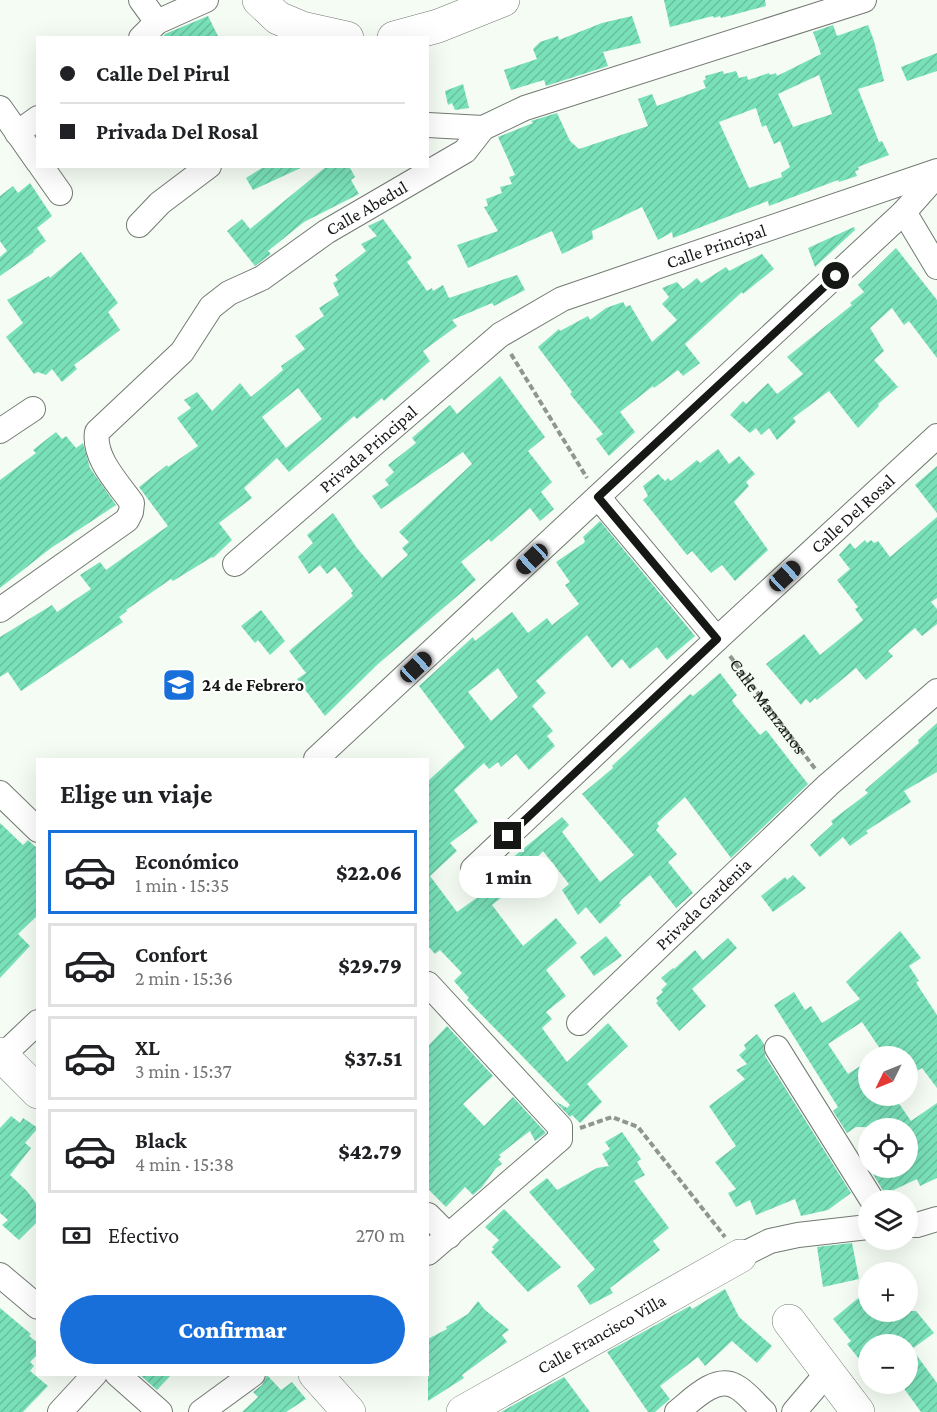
<!DOCTYPE html>
<html lang="es">
<head>
<meta charset="utf-8">
<style>
	body { margin:0; font-family:"Crimson Pro",serif; background:#f2f2f2; color:#202124; height:100vh; display:flex; flex-direction:column; font-size:22px; white-space:nowrap }
	* { box-sizing:border-box; margin:0 }
	p { font-size:20px; color:#757577 }
	.icon { flex:none; width:33px; height:33px; fill:none; stroke:currentColor; stroke-width:2; stroke-linecap:round; stroke-linejoin:round }
	.map { position:relative; flex:1; overflow:hidden }
	.details { position:absolute; left:36px; top:758px; width:393px; height:618px; display:flex; flex-direction:column; background:#fff; border-radius:0px; box-shadow:0 6px 24px #0002 }
	.details>* { flex:none }
	.top-card { position:absolute; left:36px; top:36px; width:393px; height:132px; border-radius:0px; box-shadow:0 6px 24px #0002; display:grid; align-content:center; height:132px; padding:0 24px; background:#fff }
	.needle { width:39px; rotate:227deg }
	.controls { position:absolute; left:858px; top:1046px; display:grid; gap:12px }
	.controls a { display:grid; place-items:center; width:60px; height:60px; border-radius:50%; background:#fff; box-shadow:0 6px 24px #0002; font-size:30px }
	.end { position:absolute; width:27px; height:27px; margin:-14px; border:8px solid #151815; background:#fff; box-shadow:0 0 0 3px #fff }
	.from { border-radius:50% }
	.bubble { position:absolute; height:42px; border-radius:21px; background:#fff; box-shadow:0 6px 24px #0002; font-size:20px; font-weight:800; line-height:42px; text-align:center }
	.car { position:absolute; width:18px; height:36px; margin:-18px -9px; border-radius:8px; box-shadow:0 0 4px 2px #0007; background:linear-gradient(#222 24%,#8ab4d8 0 40%,#222 0 76%,#8ab4d8 0 86%,#222 0) }
	.top-card b { display:flex; align-items:center; gap:21px; height:57px; font-size:22px }
	.top-card b+b { border-top:2px solid #e0e0e0 }
	.top-card i { width:15px; height:15px; background:#202124 }
	ul { padding:0; list-style:none }
	li { display:flex; align-items:center; gap:18px; height:84px; margin:0 12px 9px; padding:0 12px; border:3px solid #e0e0e0; border-radius:0px }
	li div { flex:1 }
	li b { display:block; font-size:22px }
	li em { font-style:normal; font-weight:800 }
	li.selected { border-color:#196fd9 }
	li>.icon { width:54px; height:54px; stroke-width:1.5 }
	h2 { padding:0 24px; font-size:27px; line-height:72px }
	.pay { display:flex; align-items:center; gap:15px; height:66px; padding:0 24px; font-size:22px }
	.pay p { margin-inline-start:auto }
	.action { display:flex; gap:12px; margin-top:auto; padding:12px 24px }
	.action a { flex:1; height:69px; border-radius:36px; background:#196fd9; color:#fff; font-size:24px; font-weight:800; line-height:69px; text-align:center }
	.map>svg:first-child { display:block }
	.building { fill:url(#building-hatch); fill-rule:evenodd }
	.lines { fill:none; stroke-linecap:round; stroke-linejoin:round }
	.street-casing { stroke:#737973; stroke-width:26 }
	.secondary-casing { stroke:#737973; stroke-width:34 }
	.path { stroke:#8f958f; stroke-width:4; stroke-dasharray:6 3; stroke-linecap:butt }
	.street { stroke:#fff; stroke-width:24 }
	.secondary { stroke:#fff; stroke-width:33 }
	.route { stroke:#151815; stroke-width:8 }
	.labels { text-anchor:middle; dominant-baseline:central; stroke-width:4.5; stroke-linejoin:round; paint-order:stroke }
	.street-label { font-size:18px; fill:#151815; stroke:#fff }
	.poi-label { font-size:18px; font-weight:bold; fill:#151815; stroke:#fff; text-anchor:start }
</style>
</head>
<body>
<div class="map">
<svg width="937" height="1412" viewBox="0 0 937 1412">
	<defs>
		<pattern id="building-hatch" width="6" height="6" patternUnits="userSpaceOnUse" patternTransform="scale(1.5)"><rect width="6" height="6" fill="#79e1ba"/><path d="M-1 1l2-2M0 6l6-6M5 7l2-2" fill="none" stroke="#68c09f"/></pattern>
	</defs>
	<rect width="100%" height="100%" fill="#f4fcf4"/>
	<!-- building -->
	<path class="building" d="M664,0h101l1,6 -45,12 -1,-2 -6,2 -1,-2 -43,11z
		M208,16l11,22h-57l3,-4z
		M632,16l9,27 -38,9 5,14 -62,20 -2,-6 -33,10 -7,-20 33,-11 -4,-10 7,-7 18,-6 1,4 43,-17z
		M833,25l4,11 31,-11 6,16 10,40 -26,8 21,53 3,-1 7,14 -31,12 1,3 -4,1 2,5 -18,6 -1,-2 -69,26 -1,-5 -95,37 -1,-6 -14,8 -16,-33 -50,24 1,8 -31,15 -10,-23 -84,37 -11,-23 41,-14 -14,-24 4,-1 -2,-7 16,-6 -2,-6 12,-3 -3,-7 6,-2 -17,-38 35,-14 -2,-2 26,-8 13,28 9,8 69,-23 -10,-27 14,-5 5,12 49,-18 -3,-7 3,-2 -1,-3 18,-5 1,3 12,-3 3,7 8,-2 1,4 21,-7 1,2 6,-2 1,3 44,-22 -8,-22zM819,75l13,39 -39,13 -15,-33zM756,108l6,19 4,-2 8,19 6,-3 10,26 -9,6 1,4 -33,11 -30,-66z
		M937,53v18l-30,10 -6,-14z
		M463,84l6,24 -14,2 -3,-7 -4,2 -3,-14z
		M265,166h40l-52,24 -7,-12z
		M327,166h22l6,11 -4,3 8,14 -55,28 -36,29 3,3 -16,12 -28,-35 15,-12 8,10z
		M30,183l22,33 -15,12 9,13 -13,10 1,1 -34,24v-19l7,-6 -7,-10v-45l13,-10 5,7z
		M383,219l29,39 -5,4 20,29 5,-3 1,3 10,-6 6,13 68,-23 8,15 -31,16 -2,-3 -40,17 5,6 -34,25 7,10 -46,40 -2,-3 -25,21 -3,-3 -65,56 -12,-14 -33,30 8,10 -33,25 13,17 -19,18 -1,-1 -39,24 -2,-2 -45,31 1,1 -8,6 4,5 -102,69 -13,-19 -8,5v-40l52,-32 5,7 34,-23 -11,-14 20,-13 6,8 62,-44 -29,-39 28,-22 1,2 30,-21 -21,-28 14,-10 -7,-8 13,-8 15,19 28,-28 11,14 32,-27 -2,-4 24,-17 -10,-13 29,-20 -5,-8 20,-13 -6,-12 5,-3 -3,-5 31,-24 -5,-7 16,-8 -9,-10zM298,388l24,31 -36,29 -24,-31z
		M854,227l1,3 -40,37 -7,-19z
		M896,248l41,52v58l-28,-37 -5,4 -12,-17 -22,20 14,23 -10,9 24,27 -20,17 1,2 -21,22 -29,-37 -36,27 3,4 -19,18 -8,-12 -8,7 -5,-7 -6,5 -20,-18 13,-14 3,3 22,-21 9,11 26,-20 -16,-17 65,-52 -2,-2 14,-11 -6,-7z
		M81,252l37,51 -10,9 12,18 -46,35 3,4 -15,13 -10,-13 -6,6 -8,-3 -4,2 -28,-37 17,-14 -16,-23 42,-24 1,2z
		M762,254l12,15 -31,25 -1,-2 -57,52 15,19 -17,13 -5,-6 -24,18 -1,-2 -33,26 15,20 -26,24 -13,-17 7,-5 -33,-40 2,-2 -34,-45 21,-18 1,2 28,-15 2,4 16,-12 17,-6 3,5 4,-2 22,37 25,-22 -15,-16 7,-7 -7,-9 15,-6 6,7 14,-11 4,5 25,-16 3,4z
		M500,376l45,61 -17,14 24,31 -11,10 13,17 -14,12 -10,-13 -39,34 -2,-3 -28,23 15,18 -98,84 -53,52 -28,-37 9,-6 -17,-22 64,-55 -2,-3 2,-2 -18,-24 -8,7 -7,-9 -11,9 -11,-17 15,-14 -6,-8 26,-22 24,35 25,30 26,-23 -6,-7 7,-6 -10,-10 73,-68 -9,-12 -82,57 -9,-13 17,-11 -4,-5 9,-8 -6,-7 28,-22 -4,-5 38,-33 7,9z
		M56,432l6,7 4,-3 10,12 7,-5 7,25 26,37 -65,43 -51,40v-108l36,-27 -3,-3z
		M718,449l11,15 10,-8 16,18 -9,8 3,4 -15,16 34,48 -33,31 -13,-16 -11,8 -19,-22 -5,4 -44,-55 5,-4 -5,-10 15,-12 7,7 3,-3 3,3 26,-21 3,3z
		M937,466v47l-22,-28z
		M937,517v81l-6,4 6,7v15l-15,12 -7,-8 -27,23 5,5 -27,24 -10,-12 -39,32 -2,-2 -5,5 -4,-4 -5,6 -35,-41 38,-30 16,21 43,-35 -8,-11 3,-2 -21,-27 13,-11 -11,-14 11,-12 5,6 10,-9 2,3 4,-3 3,3 4,-2 12,16z
		M600,521l95,115 -28,24 -10,-13 -27,22 -8,-10 -10,9 -25,-33 -51,46 10,12 -14,13 21,25 -6,5 8,10 -26,24 -13,-16 -15,13 -3,-5 -9,7 -5,-6 -30,27 24,32 -28,21 7,8 -27,25 27,36 39,-28 -6,-8 72,-59 7,8 -7,7 38,50 34,-27 -52,-61 31,-26 -1,-2 78,-72 3,2 27,-23 17,22 -5,5 2,4 26,31 6,-5 42,54 -77,74 -46,-61 -28,26 2,3 -3,4 21,24 -9,8 25,31 -17,15 -26,-33 -28,24 -3,4 2,2 -21,19 -14,-17 -8,8 -16,-25 7,-6 -26,-33 -22,23 4,5 -33,26 31,41 33,-28 21,25 -31,27 20,26 -20,16 6,7 -10,9 25,34 41,-39 20,23 -41,38 15,18 -22,21 -8,-8 -2,2 -15,-16 12,7 3,-3 -103,-105 2,-2 -15,-17 8,-8 -22,-23 -5,4 -7,-8v-165l37,-34 -46,-61 54,-49 2,4 37,-29 16,21 19,-15 5,7 27,-21 -14,-19 5,-3 -14,-20 28,-19 1,-2 -2,-4zM498,668l20,29 -27,24 -23,-29z
		M261,610l24,31 -15,14 -12,-15 -3,3 -14,-17z
		M937,723v49l-33,19 7,11 -45,29 2,2 -18,13 -7,-9 -23,20 -10,-12 23,-21 -2,-3 37,-28 -3,-3 54,-47 -1,-3z
		M0,823l23,22 5,-5 10,9v66l-20,19 12,12 -30,32z
		M793,875l13,13 -33,24 -12,-16 24,-19 2,3z
		M900,931l21,27 -12,8 10,15 -3,1 2,4 19,29v73l-15,-20 -9,5 -5,-8v-9h-23l-23,-34 -34,22 20,30 20,-13v34h25l18,26 26,-18v75l-17,8 -3,-7 -32,15 -12,-20 15,-7h20v-39l-52,-1 -9,6 -14,-22 5,-4 -64,-102 20,-13 11,18 6,-4 11,17 38,-24 -14,-17z
		M606,936l16,20 -28,20 -14,-19z
		M728,938l9,10 -45,41 14,17 -27,25 -23,-28 2,-2 -2,-3 7,-6 -2,-2 6,-6 -6,-6 12,-10 1,1 21,-19 8,10z
		M447,1026l46,50 -30,28 21,22 29,-29 33,36 -11,8 -5,-10 -31,24 2,2 -3,2 4,5 -6,4 -14,19 -9,8 -8,-8 -19,20 -18,-18v-143z
		M757,1034l7,10 1,12 86,137 -23,17 -27,6 -6,-17 -39,16 -6,-15 -14,7 -8,-14 8,-4 -21,-27 21,-16 -27,-40 36,-27 -9,-9 11,-6 -8,-9 7,-6 -2,-4z
		M11,1116l9,7 3,-5 15,10 -13,15 6,5 -21,27 17,16 11,15v15l-19,19 -17,-15 6,-5 -8,-7v-85z
		M622,1132l19,27 -4,3 8,13 -11,6 35,47 -16,13 7,9 -50,38 3,5 -23,12 -13,-19 18,-17 -66,-77 18,-14 10,12 40,-22 12,-2 -7,-12 8,-5 -5,-7z
		M504,1209l57,58 -33,25 -37,-40 3,-3 -2,-2 7,-7 -14,-13z
		M852,1243l7,36 -36,8 -6,-40z
		M725,1289l14,28 33,29 -15,17 -25,-22 -27,25 -7,-9 -38,29 10,13 -15,13h-7l-41,-60 83,-46 2,3z
		M862,1295v4l6,-4v16h48l18,22 -22,16 25,34v29h-16l-21,-29h8v-39h-40v26l-21,-26 4,-3 -18,-22z
		M478,1301l6,8 25,21 -7,5 5,7 -45,33 2,3 -36,23v-62l19,-10 -1,-2 22,-13z
		M0,1308l31,26 -2,2 9,7v11l-8,8 4,4 -4,5 18,15 -25,26h-23z
		M139,1374h33l-15,16z
		M267,1375l14,15 11,-8 14,17 -20,13h-44l16,-15 -5,-5 9,-7z
		M564,1377l26,35h-89z"/>
	<g class="lines">
		<!-- street casing -->
		<g class="street-casing">
			<g id="street">
				<path d="M141,0l16,22"/>
				<path d="M141,38l16,-16 49,-22"/>
				<path d="M0,108l38,54"/>
				<path d="M428,125l55,3"/>
				<path d="M17,133l21,-15"/>
				<path d="M41,166l19,27"/>
				<path d="M904,212l33,55"/>
				<path d="M139,225l21,-22 49,-37"/>
				<path d="M0,431l33,-22"/>
				<path d="M598,497l119,142"/>
				<path id="s2" d="M235,564l265,-229 62,-36 375,-128"/>
				<path id="s3" d="M0,610l127,-90 4,-8 1,-9c-14,-20 -39,-45 -35,-71l85,-80 29,-45 18,-14 33,-15 64,-46 139,-81 18,-23 42,-20 339,-108"/>
				<path d="M316,759l588,-547 33,-37"/>
				<path d="M0,793l38,37"/>
				<path id="s4" d="M473,869l244,-230 220,-203"/>
				<path d="M428,984l132,143v12l-132,114"/>
				<path id="s5" d="M579,1023l249,-238 109,-94"/>
				<path d="M777,1048l95,152"/>
				<path d="M2,1056l36,-34"/>
				<path d="M428,1215l21,21"/>
				<path d="M908,1225h9l20,-6"/>
				<path d="M740,1256l30,-15 28,-6 70,-8"/>
				<path d="M0,1275l38,32"/>
				<path d="M117,1374l43,38"/>
				<path d="M60,1412l35,-38"/>
				<path d="M201,1412l52,-38"/>
				<path d="M677,1412c14,-11 38,-37 58,-26 11,5 20,18 29,26"/>
				<path d="M794,1412l34,-40"/>
			</g>
		</g>
		<!-- secondary casing -->
		<g class="secondary-casing">
			<g id="secondary">
				<path d="M259,0l19,18 24,10 45,10"/>
				<path d="M394,38l44,-12 65,-26"/>
				<path d="M0,1054l38,38"/>
				<path d="M789,1321l69,91"/>
				<path d="M315,1374l34,38"/>
				<path id="s6" d="M463,1412l277,-156"/>
			</g>
		</g>
		<!-- path -->
		<g class="path">
			<path d="M511,354l76,124"/>
			<path id="s1" d="M730,656l86,114"/>
			<path d="M580,1128l32,-11 26,10 87,110"/>
		</g>
		<!-- street -->
		<use href="#street" class="street"/>
		<!-- secondary -->
		<use href="#secondary" class="secondary"/>
	</g>
	<g class="lines">
		<!-- route -->
		<path class="route" d="M508,836l209,-197 -119,-142 238,-221"/>
	</g>
	<!-- icons -->
	<defs>
		<g id="school-square" transform="scale(1.725)"><rect x="-9" y="-9" width="18" height="18" rx="4" fill="#196fd9" stroke="#fff"/><path d="M0-5L7-2L0 1L-7-2ZM-4 1L0 2.5L4 1V4Q0 6-4 4Z" fill="#fff"/></g>
	</defs>
	<g fill-rule="evenodd">
		<use href="#school-square" x="179" y="685"/>
	</g>
	<g class="labels">
		<!-- street labels -->
		<g class="street-label">
			<text stroke="none"><textPath href="#s3" startOffset="610">Calle Abedul</textPath></text>
			<text stroke="none"><textPath href="#s2" startOffset="585">Calle Principal</textPath></text>
			<text stroke="none"><textPath href="#s2" startOffset="176">Privada Principal</textPath></text>
			<text stroke="none"><textPath href="#s4" startOffset="520">Calle Del Rosal</textPath></text>
			<text stroke="none"><textPath href="#s1" startOffset="63">Calle Manzanos</textPath></text>
			<text stroke="none"><textPath href="#s5" startOffset="172">Privada Gardenia</textPath></text>
			<text stroke="none"><textPath href="#s6" startOffset="159">Calle Francisco Villa</textPath></text>
		</g>
		<!-- poi labels -->
		<g class="poi-label">
			<text x="202" y="685">24 de Febrero</text>
		</g>
	</g>
</svg>
<div class="controls">
<a><svg class="needle" viewBox="-14 -14 28 28"><path d="M0-13l5 13h-10z" fill="#e53935"/><path d="M0 13l5-13h-10z" fill="#757577"/></svg></a>
<a><svg class="icon" aria-label="locate" viewBox="0 0 24 24"><circle cx="12" cy="12" r="6"/><path d="M12 2v4M12 18v4M2 12h4M18 12h4"/></svg></a>
<a><svg class="icon" aria-label="layers" viewBox="0 0 24 24"><path d="M12 4l9 5-9 5-9-5zM3 14l9 5 9-5"/></svg></a>
<a>+</a>
<a>−</a>
</div>
<i class="end from" style="left:836px;top:276px"></i>
<i class="end" style="left:508px;top:836px"></i>
<div class="bubble" style="left:459px;top:856px;width:99px">1 min</div>
<i class="car" style="left:532px;top:559px;rotate:227deg"></i>
<i class="car" style="left:785px;top:576px;rotate:47deg"></i>
<i class="car" style="left:416px;top:667px;rotate:47deg"></i>
<div class="top-card">
<b><i class="from"></i>Calle Del Pirul</b>
<b><i></i>Privada Del Rosal</b>
</div>
<section class="details">
<h2>Elige un viaje</h2>
<ul>
<li class="selected"><svg class="icon" aria-label="car" viewBox="0 0 24 24"><path d="M5 17H2v-5l4-1 3-4h7l3 4 3 1v5h-3M9 17h6M6 11h13"/><circle cx="7" cy="17" r="2"/><circle cx="17" cy="17" r="2"/></svg><div><b>Económico</b><p>1 min · 15:35</p></div><em>$22.06</em></li>
<li><svg class="icon" aria-label="car" viewBox="0 0 24 24"><path d="M5 17H2v-5l4-1 3-4h7l3 4 3 1v5h-3M9 17h6M6 11h13"/><circle cx="7" cy="17" r="2"/><circle cx="17" cy="17" r="2"/></svg><div><b>Confort</b><p>2 min · 15:36</p></div><em>$29.79</em></li>
<li><svg class="icon" aria-label="car" viewBox="0 0 24 24"><path d="M5 17H2v-5l4-1 3-4h7l3 4 3 1v5h-3M9 17h6M6 11h13"/><circle cx="7" cy="17" r="2"/><circle cx="17" cy="17" r="2"/></svg><div><b>XL</b><p>3 min · 15:37</p></div><em>$37.51</em></li>
<li><svg class="icon" aria-label="car" viewBox="0 0 24 24"><path d="M5 17H2v-5l4-1 3-4h7l3 4 3 1v5h-3M9 17h6M6 11h13"/><circle cx="7" cy="17" r="2"/><circle cx="17" cy="17" r="2"/></svg><div><b>Black</b><p>4 min · 15:38</p></div><em>$42.79</em></li>
</ul>
<div class="pay"><svg class="icon" aria-label="cash" viewBox="0 0 24 24"><path d="M3 7h18v10H3z"/><circle cx="12" cy="12" r="2"/></svg>Efectivo<p>270 m</p></div>
<div class="action"><a>Confirmar</a></div>
</section>
</div>
</body>
</html>
